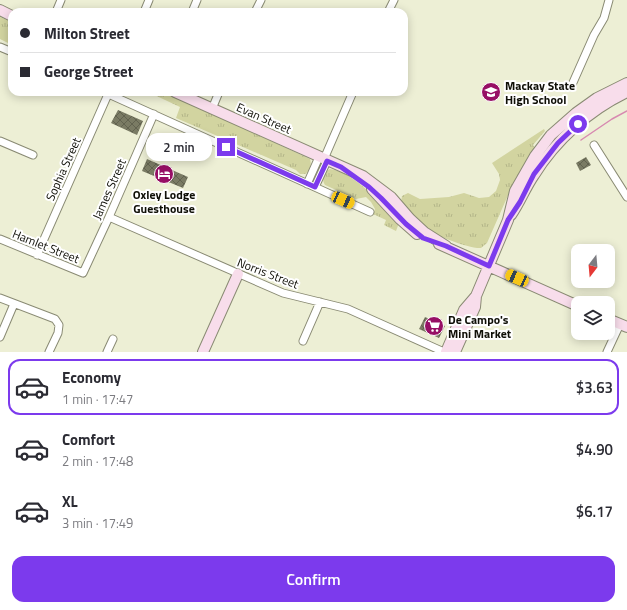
<!DOCTYPE html>
<html lang="en">
<head>
<meta charset="utf-8">
<style>
	body { margin:0; font-family:"Titillium Web",sans-serif; background:#f7f7f7; color:#2b2b33; height:100vh; display:flex; flex-direction:column; font-size:15px; white-space:nowrap }
	* { box-sizing:border-box; margin:0 }
	p { font-size:13px; color:#7c7c81 }
	.icon { flex:none; width:22px; height:22px; fill:none; stroke:currentColor; stroke-width:2; stroke-linecap:round; stroke-linejoin:round }
	.map { position:relative; height:352px; overflow:hidden }
	.drawer { display:flex; flex-direction:column; background:#fff; flex:1 }
	.drawer>* { flex:none }
	.top-card { position:absolute; left:8px; top:8px; width:400px; height:88px; border-radius:12px; box-shadow:0 2px 10px #0003; display:grid; align-content:center; height:88px; padding:0 12px; background:#fff }
	.needle { width:26px; rotate:196deg }
	.buttons { position:absolute; left:571px; top:244px; display:grid; gap:8px }
	.buttons a { display:grid; place-items:center; width:44px; height:44px; border-radius:8px; background:#fff; box-shadow:0 2px 10px #0003; font-size:20px }
	.end { position:absolute; width:18px; height:18px; margin:-9px; border:5px solid #7c3aed; background:#fff; box-shadow:0 0 0 2px #fff }
	.from { border-radius:50% }
	.bubble { position:absolute; height:28px; border-radius:12px; background:#fff; box-shadow:0 2px 10px #0003; font-size:13px; font-weight:600; line-height:28px; text-align:center }
	.car { position:absolute; width:12px; height:24px; margin:-12px -6px; border-radius:5px; box-shadow:0 0 3px 1px #0007; background:linear-gradient(#f5c518 24%,#345 0 40%,#f5c518 0 76%,#345 0 86%,#f5c518 0) }
	.top-card b { display:flex; align-items:center; gap:14px; height:38px; font-size:15px }
	.top-card b+b { border-top:1px solid #e1e1e2 }
	.top-card i { width:10px; height:10px; background:#2b2b33 }
	ul { padding:7px 0 0; list-style:none }
	li { display:flex; align-items:center; gap:12px; height:56px; margin:0 8px 6px; padding:0 4px; border:2px solid transparent; border-radius:12px }
	li div { flex:1 }
	li b { display:block; font-size:15px }
	li em { font-style:normal; font-weight:600 }
	li.selected { border-color:#7c3aed }
	li>.icon { width:36px; height:36px; stroke-width:1.5 }
	.action { display:flex; gap:8px; margin-top:auto; padding:8px 12px }
	.action a { flex:1; height:46px; border-radius:12px; background:#7c3aed; color:#fff; font-size:16px; font-weight:600; line-height:46px; text-align:center }
	.map>svg:first-child { display:block }
	.park { fill:url(#park-tufts) }
	.lines { fill:none; stroke-linecap:round; stroke-linejoin:round }
	.stream { stroke:#d789b0; stroke-width:1.5 }
	.building { fill:url(#building-cross-hatch) }
	.street-casing { stroke:#898a73; stroke-width:9 }
	.secondary-casing { stroke:#898a73; stroke-width:12 }
	.street { stroke:#fff; stroke-width:7 }
	.secondary { stroke:#f8ddeb; stroke-width:10 }
	.route { stroke:#7c3aed; stroke-width:5 }
	.labels { text-anchor:middle; dominant-baseline:central; stroke-width:4; stroke-linejoin:round; paint-order:stroke }
	.poi-label { font-size:12px; font-weight:bold; fill:#0f0f07; stroke:#fff; text-anchor:start }
	.street-label { font-size:12px; fill:#0f0f07; stroke:#fff }
</style>
</head>
<body>
<div class="map">
<svg width="627" height="352" viewBox="0 0 627 352">
	<defs>
		<pattern id="park-tufts" width="24" height="20" patternUnits="userSpaceOnUse"><rect width="24" height="20" fill="#d2d4a0"/><path d="M3 7l-1-3M5 7V3M7 7l1-3M15 17l-1-3M17 17v-4M19 17l1-3" fill="none" stroke="#b3b588"/></pattern>
		<pattern id="building-cross-hatch" width="8" height="8" patternUnits="userSpaceOnUse"><rect width="8" height="8" fill="#7a7b64"/><path d="M0 0l8 8M0 8l8-8" fill="none" stroke="#626350"/></pattern>
	</defs>
	<rect width="100%" height="100%" fill="#edefd5"/>
	<!-- park -->
	<path class="park" d="M0,17l12,5v23l-12,-6z
		M148,92h18l144,67c2,5 0,12 -5,15h-5l-4,-4 -120,-52 4,-11z
		M544,129l1,2 -12,14 2,3 -22,36 -26,59 -6,5c-12,1 -47,-13 -56,-20 -9,-8 -16,-18 -24,-26l1,-6 6,-3 12,6 29,-2 15,-4 15,5 10,-1 7,-6 4,-11 -1,-6 -7,-11z
		M330,169c25,3 53,37 69,54l-3,8 -12,-6 2,-5 -13,-6 2,-5 -4,-7 -5,-5 -10,2 -31,-14c-4,-6 -1,-13 5,-16z"/>
	<g class="lines">
		<!-- stream -->
		<path class="stream" d="M581,140l31,-21 15,-8"/>
	</g>
	<!-- building -->
	<path class="building" d="M118,110l25,11 -6,14 -26,-12z
		M586,157l5,8 -11,6 -4,-8z
		M147,159l41,18 -5,11 -41,-17z
		M425,317l20,9 -6,12 -20,-9z"/>
	<g class="lines">
		<!-- street casing -->
		<g class="street-casing">
			<path id="street" d="M56,12l5,-12
				M144,12l5,-12
				M192,12l5,-12
				M255,12l6,-12
				M388,12l6,-12
				M0,47l12,5
				M571,87l23,-52 10,-17 5,-18
				M104,92l266,120
				M212,109l7,-17
				M0,141l33,14
				M594,145l33,52
				M324,159l29,-67
				M307,184l12,-27
				M315,187l12,-26
				M109,217l174,76 65,16 96,43
				M0,239l83,34 26,-56 45,-103
				M37,255l72,-163
				M0,298l55,21 4,6 -1,8 -9,19
				M0,337l14,-33
				M303,341l17,-39
				M107,352l6,-13
				M607,352l13,-28"/>
		</g>
		<!-- secondary casing -->
		<g class="secondary-casing">
			<path id="secondary" d="M0,10l12,6
				M175,92l188,84 28,21 19,22 14,13 22,14
				M372,189l28,30 17,15
				M511,215c9,-13 14,-27 23,-40 22,-35 55,-65 93,-83
				M439,244l139,62
				M608,319l19,8
				M203,352l35,-78
				M446,352l18,-42 12,-14
				M455,352l20,-45 1,-11 32,-76 7,-29 20,-35 16,-21 25,-22 21,-15 30,-15"/>
		</g>
		<!-- street -->
		<use href="#street" class="street"/>
		<!-- secondary -->
		<use href="#secondary" class="secondary"/>
	</g>
	<g class="lines">
		<!-- route -->
		<path class="route" d="M226,147l89,40 12,-26 14,6 28,20 12,11 25,26 17,14 23,8 43,20 19,-46 12,-18 14,-28 24,-31 20,-19"/>
	</g>
	<!-- icons -->
	<defs>
		<g id="school-disc" transform="scale(1)"><circle r="9.5" fill="#970f65" stroke="#fff"/><path d="M0-5L7-2L0 1L-7-2ZM-4 1L0 2.5L4 1V4Q0 6-4 4Z" fill="#fff"/></g>
		<g id="hotel-disc" transform="scale(1)"><circle r="9.5" fill="#970f65" stroke="#fff"/><path d="M-6-4.5h1.5V1H6V5H4.5V3h-9V5H-6ZM-4 0a1.8 1.8 0 1 1 3.6 0ZM.5 0V-2.5h3Q6-2.5 6 0Z" fill="#fff"/></g>
		<g id="supermarket-disc" transform="scale(1)"><circle r="9.5" fill="#970f65" stroke="#fff"/><path d="M-6-5.5h2.5l.6 2H6L4.5 2H-2.5L-4.4-4H-6ZM-1.5 3.2a1.3 1.3 0 1 0 .1 0ZM3 3.2a1.3 1.3 0 1 0 .1 0Z" fill="#fff"/></g>
	</defs>
	<g fill-rule="evenodd">
		<use href="#school-disc" x="491" y="92"/>
		<use href="#hotel-disc" x="164" y="174"/>
		<use href="#supermarket-disc" x="434" y="326"/>
	</g>
	<g class="labels">
		<!-- poi labels -->
		<g class="poi-label">
			<text x="505" y="85">Mackay State<tspan x="505" dy="14">High School</tspan></text>
			<text x="164" y="194" text-anchor="middle">Oxley Lodge<tspan x="164" dy="14">Guesthouse</tspan></text>
			<text x="448" y="319">De Campo's<tspan x="448" dy="14">Mini Market</tspan></text>
		</g>
		<!-- street labels -->
		<g class="street-label">
			<text transform="translate(264 118) rotate(24)">Evan Street</text>
			<text transform="translate(63 169) rotate(-66)">Sophia Street</text>
			<text transform="translate(109 189) rotate(-66)">James Street</text>
			<text transform="translate(46 246) rotate(22)">Hamlet Street</text>
			<text transform="translate(268 273) rotate(21)">Norris Street</text>
		</g>
	</g>
</svg>
<div class="buttons">
<a><svg class="needle" viewBox="-14 -14 28 28"><path d="M0-13l5 13h-10z" fill="#e53935"/><path d="M0 13l5-13h-10z" fill="#7c7c81"/></svg></a>
<a><svg class="icon" aria-label="layers" viewBox="0 0 24 24"><path d="M12 4l9 5-9 5-9-5zM3 14l9 5 9-5"/></svg></a>
</div>
<i class="end from" style="left:578px;top:124px"></i>
<i class="end" style="left:226px;top:147px"></i>
<div class="bubble" style="left:146px;top:133px;width:66px">2 min</div>
<i class="car" style="left:343px;top:200px;rotate:114deg"></i>
<i class="car" style="left:517px;top:278px;rotate:294deg"></i>
<div class="top-card">
<b><i class="from"></i>Milton Street</b>
<b><i></i>George Street</b>
</div>
</div>
<section class="drawer">
<ul>
<li class="selected"><svg class="icon" aria-label="car" viewBox="0 0 24 24"><path d="M5 17H2v-5l4-1 3-4h7l3 4 3 1v5h-3M9 17h6M6 11h13"/><circle cx="7" cy="17" r="2"/><circle cx="17" cy="17" r="2"/></svg><div><b>Economy</b><p>1 min · 17:47</p></div><em>$3.63</em></li>
<li><svg class="icon" aria-label="car" viewBox="0 0 24 24"><path d="M5 17H2v-5l4-1 3-4h7l3 4 3 1v5h-3M9 17h6M6 11h13"/><circle cx="7" cy="17" r="2"/><circle cx="17" cy="17" r="2"/></svg><div><b>Comfort</b><p>2 min · 17:48</p></div><em>$4.90</em></li>
<li><svg class="icon" aria-label="car" viewBox="0 0 24 24"><path d="M5 17H2v-5l4-1 3-4h7l3 4 3 1v5h-3M9 17h6M6 11h13"/><circle cx="7" cy="17" r="2"/><circle cx="17" cy="17" r="2"/></svg><div><b>XL</b><p>3 min · 17:49</p></div><em>$6.17</em></li>
</ul>
<div class="action"><a>Confirm</a></div>
</section>
</body>
</html>
